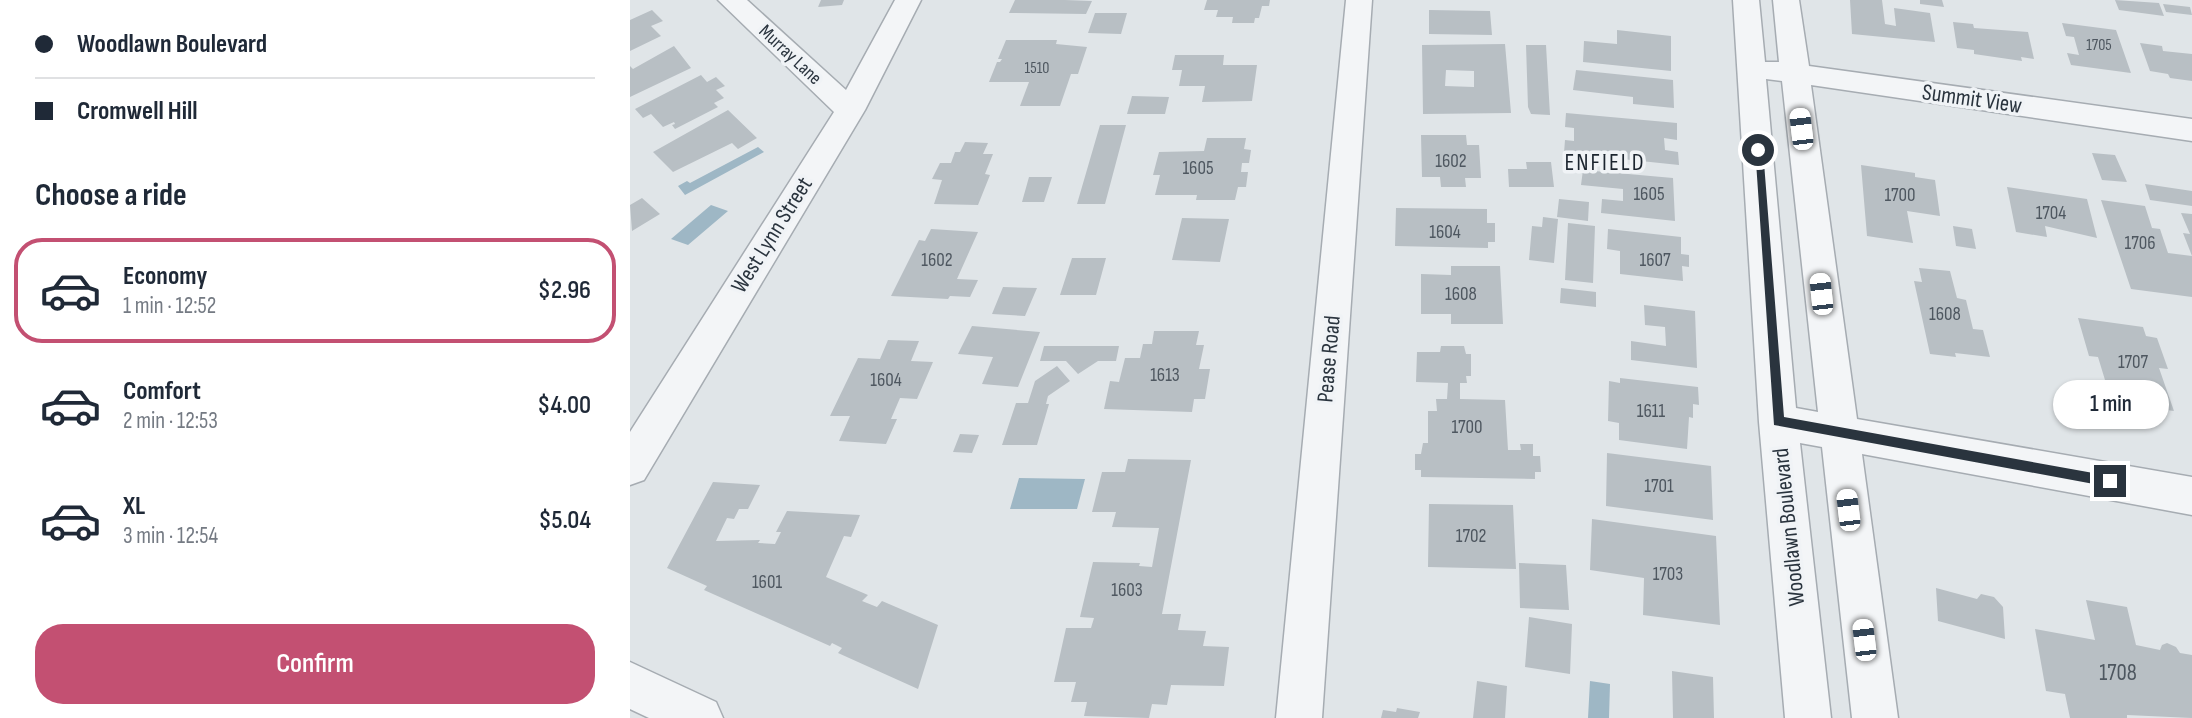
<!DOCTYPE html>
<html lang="en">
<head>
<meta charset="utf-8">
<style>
	body { margin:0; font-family:"Sofia Sans Condensed",sans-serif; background:#f2f2f3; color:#1f2937; height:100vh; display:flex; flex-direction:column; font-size:26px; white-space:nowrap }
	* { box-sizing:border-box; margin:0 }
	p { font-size:23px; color:#747a83 }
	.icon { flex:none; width:38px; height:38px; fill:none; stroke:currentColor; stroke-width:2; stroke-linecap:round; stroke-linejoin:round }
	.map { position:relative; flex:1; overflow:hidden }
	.details { display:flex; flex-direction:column; background:#fff; width:630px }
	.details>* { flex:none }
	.top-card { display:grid; align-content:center; height:154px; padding:0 35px; background:#fff }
	.end { position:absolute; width:32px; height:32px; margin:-16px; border:9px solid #2a343e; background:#fff; box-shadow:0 0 0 4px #fff }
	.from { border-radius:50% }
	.bubble { position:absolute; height:49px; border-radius:24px; background:#fff; box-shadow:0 2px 5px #0004; font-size:23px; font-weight:600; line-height:49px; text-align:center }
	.car { position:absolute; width:21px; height:42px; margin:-21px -10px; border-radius:9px; box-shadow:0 0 5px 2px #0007; background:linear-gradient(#fff 24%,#345 0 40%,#fff 0 76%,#345 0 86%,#fff 0) }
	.top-card b { display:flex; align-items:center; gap:24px; height:66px; font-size:26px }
	.top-card b+b { border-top:2px solid #e0e1e3 }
	.top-card i { width:18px; height:18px; background:#1f2937 }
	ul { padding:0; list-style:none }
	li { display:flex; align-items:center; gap:21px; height:105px; margin:0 14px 10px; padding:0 21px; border:4px solid transparent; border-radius:28px }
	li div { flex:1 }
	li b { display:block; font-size:26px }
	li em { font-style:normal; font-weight:600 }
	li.active { border-color:#c35072 }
	li>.icon { width:63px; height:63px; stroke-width:1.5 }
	h2 { padding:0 35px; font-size:32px; line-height:84px }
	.cta { display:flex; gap:14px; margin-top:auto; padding:14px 35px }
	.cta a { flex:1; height:80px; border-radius:28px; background:#c35072; color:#fff; font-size:28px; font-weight:600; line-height:80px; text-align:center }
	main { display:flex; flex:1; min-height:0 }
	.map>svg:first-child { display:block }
	.water { fill:#9eb7c5 }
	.building { fill:#b8bfc4; fill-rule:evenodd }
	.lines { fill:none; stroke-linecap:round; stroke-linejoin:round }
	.minor-casing { stroke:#a6acb2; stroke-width:3 }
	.minor { fill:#f3f5f7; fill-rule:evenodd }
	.route { fill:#2a343e }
	.labels { text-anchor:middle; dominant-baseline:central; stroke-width:7; stroke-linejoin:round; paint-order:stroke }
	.far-number-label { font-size:16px; fill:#4e5760 }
	.far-street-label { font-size:19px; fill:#2a343e; stroke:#f0f3f6 }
	.number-label { font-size:19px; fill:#4e5760 }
	.street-label { font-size:23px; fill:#2a343e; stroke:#f0f3f6 }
	.near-number-label { font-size:23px; fill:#4e5760 }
	.neighbourhood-label { font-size:24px; letter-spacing:2px; fill:#1c252f; stroke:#f0f3f6 }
</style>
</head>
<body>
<main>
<section class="details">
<div class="top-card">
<b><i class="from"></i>Woodlawn Boulevard</b>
<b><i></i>Cromwell Hill</b>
</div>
<h2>Choose a ride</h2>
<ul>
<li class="active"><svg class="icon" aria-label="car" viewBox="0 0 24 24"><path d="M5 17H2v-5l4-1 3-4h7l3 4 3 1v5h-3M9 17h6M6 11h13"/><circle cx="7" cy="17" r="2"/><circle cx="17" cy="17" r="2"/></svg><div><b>Economy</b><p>1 min · 12:52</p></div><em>$2.96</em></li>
<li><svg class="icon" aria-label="car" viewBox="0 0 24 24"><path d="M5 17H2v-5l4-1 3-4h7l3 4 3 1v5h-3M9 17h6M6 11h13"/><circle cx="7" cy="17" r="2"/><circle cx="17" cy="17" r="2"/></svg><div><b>Comfort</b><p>2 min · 12:53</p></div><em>$4.00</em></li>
<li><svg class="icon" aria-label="car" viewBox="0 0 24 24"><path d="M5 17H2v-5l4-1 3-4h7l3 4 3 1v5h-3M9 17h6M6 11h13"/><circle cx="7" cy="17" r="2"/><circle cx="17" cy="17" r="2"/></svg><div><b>XL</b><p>3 min · 12:54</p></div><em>$5.04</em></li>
</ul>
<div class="cta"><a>Confirm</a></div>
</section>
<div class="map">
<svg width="1562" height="718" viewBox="0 0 1562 718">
	<rect width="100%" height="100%" fill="#e0e5e8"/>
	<!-- water -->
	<path class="water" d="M128,147l6,5 -79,43 -7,-9 9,-5 3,2z
		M81,205l17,6 -40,34 -17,-6z
		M389,478l66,1 -8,30h-67z
		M960,681l20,3 -1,34h-21z"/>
	<!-- building -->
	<path class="building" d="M191,0h23l-2,5 -24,2z
		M385,0h50l27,1 -6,13 -77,-1z
		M577,0h63l-1,6h-7l-3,12h-4l-1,5h-22l1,-6h-17l2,-7h-14z
		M1220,0h32l3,24 11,2 -2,-18 36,5 5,29 -83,-8z
		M1290,0h22l2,7 -24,-3z
		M1485,0l44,3 5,13 -45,-6z
		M1533,4l27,3 2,8 -26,-3z
		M22,10l11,11 -12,5 10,10 -31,15v-31z
		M799,10l61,1 2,24 -63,-1z
		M465,13h32l-6,21 -33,-1z
		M1323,22l20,2 1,4 54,4 6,27 -13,-2 1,4 -48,-7v-4l-17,-2z
		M1432,23l54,7 15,43 -60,-8 -4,-12 12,2 -5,-18 -8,-1z
		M987,30l54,6v35l-88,-9 1,-21 33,3z
		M376,40h51l-1,4 31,3 -9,27h-7l-11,32h-40l9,-24h-40l8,-20h3l2,-3h-4z
		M1510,43l22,3 1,5 29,3v27l-22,-3 -2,-4 -18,-3z
		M875,44l6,69 -88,1 -1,-69zM816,70l28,1v16l-29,-1z
		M896,45h20l4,70 -19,-1 -3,-7z
		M44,46l17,22 -61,29v-31l3,3z
		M545,55h49l-1,10h34l-5,36 -50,1 3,-16h-26l3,-16h-10z
		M946,70l97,10 1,28 -41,-4v-7l-60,-7z
		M71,75l6,7 9,-5 9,9 -9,4 8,8 -10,5 4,4 -43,22 -3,-4 3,-1 -1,-2 -11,5 -12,-13 -8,4 -8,-9z
		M502,96l37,1 -4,17h-38z
		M98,110l29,28 -19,11 -6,-6 -59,29 -20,-20z
		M936,113l111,10v17l-13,-2 1,12 13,2 1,13 -115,-12 1,-13 9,1v-13l-9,-1z
		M470,125h26l-21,79h-28z
		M791,135h45l1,10h12l2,33h-16l1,9h-25l-1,-10h-18z
		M577,138h39l-2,11 7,1 -2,13h-7l-1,9h7l-2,15h-8l-3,13h-39l1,-5h-42l5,-20h-7l6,-23 45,-1z
		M335,142l23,1 -5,11h10l-8,20 5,1 -12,30 -44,-1 8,-24 -10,-1 8,-16h11l4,-11h5z
		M1462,153l23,2 12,27 -25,-2z
		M896,162h25l3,25h-45l-1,-18h19z
		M1231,165l54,8v4l20,3 5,36 -33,-5 6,32 -46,-7z
		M953,170l90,8 2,43 -74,-8 1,-14 21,2v-12l-42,-4z
		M399,177h23l-8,25h-22z
		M1515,184l47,7v15l-42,-6z
		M1377,187l80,12 10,39 -52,-12 2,11 -31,-5z
		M12,198l18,16 -28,17 -2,-26z
		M929,199l30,3 -1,19 -31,-4z
		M1471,200l44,6 7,22 8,1 8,24 24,3v41l-61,-8z
		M766,208l91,1v14h8v19h-7v6l-93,-2z
		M1551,213l11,1v42l-9,-23 7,1z
		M913,217l15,2 -4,44 -25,-3 3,-34 10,1z
		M552,218l47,1 -9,43 -48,-2z
		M938,223l27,3 -2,57 -28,-3z
		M1323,226l19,3 4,20 -20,-3z
		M301,229l47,3 -21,47 21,1 -8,17 -20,-1 -2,3 -57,-3 28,-56 6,1z
		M978,229l73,8v17l8,1v12l-7,-1 1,15 -63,-7v-23l-13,-2z
		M442,258h34l-10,37h-36z
		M821,266h49l3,58h-52v-10h-30v-40l30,1z
		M1289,268l31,3 7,27 9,2 7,29 10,1 7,27 -35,-4 1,4 -26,-3 -16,-73 8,1z
		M373,287l34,1 -12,28 -33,-2z
		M931,288l35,4v15l-36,-4z
		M1014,305l51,6 2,57 -66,-8v-19l35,5 -1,-19 -20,-2z
		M1448,318l65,9 3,9 11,2 11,31 -9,-1 15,43 -62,-8 -14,-46 -9,-1z
		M342,326l68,6 -22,55 -36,-3 11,-27 -35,-3z
		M524,331h45l-3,14h8l-5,24h11l-5,30h-11l-2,13 -88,-3 6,-28 9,1 6,-24h15l3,-14h9z
		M258,340l31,1 -8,20 22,1 -16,37 -17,-1 -9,21h6l-11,25 -47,-3 11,-25h-20l28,-58 22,1z
		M414,346h75l-3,15h-18l-20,13 -12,-13h-26z
		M811,346h23l2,8h5v22h-5l1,7h-7v16l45,1 3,50h13l-1,-6h13v12h7l1,16h-6v7l-114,-2v-7h-6v-16h6l2,-11h5v-32h9l-1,-12h11l1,-16 -32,-1 1,-30h23z
		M427,366l13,15 -22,15 -2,8h3l-12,41h-35l14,-42h12l7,-22z
		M990,378l78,9 1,18 -6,-1v14l-4,-1 -2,32 -68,-9v-17l-11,-2 1,-40 11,2z
		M330,434l19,1 -7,18 -19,-1z
		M977,453l104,13 2,54 -107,-14z
		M498,459l63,1 -29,154h19l-3,16 28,1 -3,15 26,1 -5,39 -53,-1 -4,20 -15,-1 -3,14 -65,-2 3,-14h-16l5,-20h-22l12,-54h25l3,-10 -14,-1 13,-55 47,1 -1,3 13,1 7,-39 -47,-1 4,-15h-24l10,-40h23z
		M83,482l47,3 -12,24h-9l-5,10 -7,-1 -11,23 44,-1 -2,3 17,1 6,-12h-5l11,-21 73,4 -9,22 -7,-1 -18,41 42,18 -6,6 15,6 5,-6 56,24 -20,64 -80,-36 4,-5 -10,-5 -2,3 -126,-56 3,-4 -40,-18z
		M799,504l84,1 3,64 -88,-2z
		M962,519l124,17 4,89 -77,-10 1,-37 -54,-8z
		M889,563l47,2 3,45 -49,-2z
		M1306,588l41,11 4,-5 13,3 9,10 2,32 -67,-18z
		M1456,600l41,7 9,38 24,5 2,-5 5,-2 9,4 4,6 12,2v63l-65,-3v3h-57l-5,-24 -19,-3 -11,-62 60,11z
		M899,617l43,7 -2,50 -45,-7z
		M1042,671l41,6 1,41h-41z
		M847,681l30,5 -2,32h-32z
		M767,708l23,4 -2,6h-37l2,-8 13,2z"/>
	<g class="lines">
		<!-- minor casing -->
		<g class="minor-casing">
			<path id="minor" d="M88,0h29l99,90 49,-90h26l-56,110 -221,370 -14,5v-53l204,-320z
				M716,0h26l-50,718h-46z
				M1103,0h26l6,62h14l-6,-62h26l10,66 383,53v22l-381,-56 46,334 335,58v38l-330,-61 36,264h-46l-30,-271 -22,-4 31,275h-46l-26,-296zM1136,79l16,2 36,331 -22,-4z
				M0,662l86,40 7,16h-74l-19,-9z"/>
		</g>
		<!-- minor -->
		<use href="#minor" class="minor"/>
	</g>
	<!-- route -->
	<path class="route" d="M1125,147l8,3 21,267 326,59 5,1v8l-5,2 -336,-62z"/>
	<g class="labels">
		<!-- far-number labels -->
		<g class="far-number-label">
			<text x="1469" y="45">1705</text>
			<text x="407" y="68">1510</text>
		</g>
		<!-- far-street labels -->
		<g class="far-street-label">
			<text transform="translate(160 55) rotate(43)">Murray Lane</text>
		</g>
		<!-- number labels -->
		<g class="number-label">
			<text x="821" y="161">1602</text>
			<text x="568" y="168">1605</text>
			<text x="1019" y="194">1605</text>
			<text x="1270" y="195">1700</text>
			<text x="1421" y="213">1704</text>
			<text x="815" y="232">1604</text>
			<text x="1510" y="243">1706</text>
			<text x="307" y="260">1602</text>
			<text x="1025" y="260">1607</text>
			<text x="831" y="294">1608</text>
			<text x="1315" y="314">1608</text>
			<text x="1503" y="362">1707</text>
			<text x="535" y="375">1613</text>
			<text x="256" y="380">1604</text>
			<text x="1021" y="411">1611</text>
			<text x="837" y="427">1700</text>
			<text x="1029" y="486">1701</text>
			<text x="841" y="536">1702</text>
			<text x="1038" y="574">1703</text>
			<text x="137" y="582">1601</text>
			<text x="497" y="590">1603</text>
		</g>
		<!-- street labels -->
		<g class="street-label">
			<text transform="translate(1342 99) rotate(8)">Summit View</text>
			<text transform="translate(142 235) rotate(-58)">West Lynn Street</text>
			<text transform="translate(699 359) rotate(-85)">Pease Road</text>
			<text transform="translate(1159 527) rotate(-96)">Woodlawn Boulevard</text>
		</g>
		<!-- near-number labels -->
		<g class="near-number-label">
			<text x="1488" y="673">1708</text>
		</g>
		<!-- neighbourhood labels -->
		<g class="neighbourhood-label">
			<text x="975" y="162">ENFIELD</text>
		</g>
	</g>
</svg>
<i class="end from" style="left:1128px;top:150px"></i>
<i class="end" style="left:1480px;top:481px"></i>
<div class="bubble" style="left:1423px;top:380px;width:116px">1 min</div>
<i class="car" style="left:1171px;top:129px;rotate:353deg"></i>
<i class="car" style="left:1191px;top:294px;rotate:354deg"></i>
<i class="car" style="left:1218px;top:510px;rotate:353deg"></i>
<i class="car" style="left:1234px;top:640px;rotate:353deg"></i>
</div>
</main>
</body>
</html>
